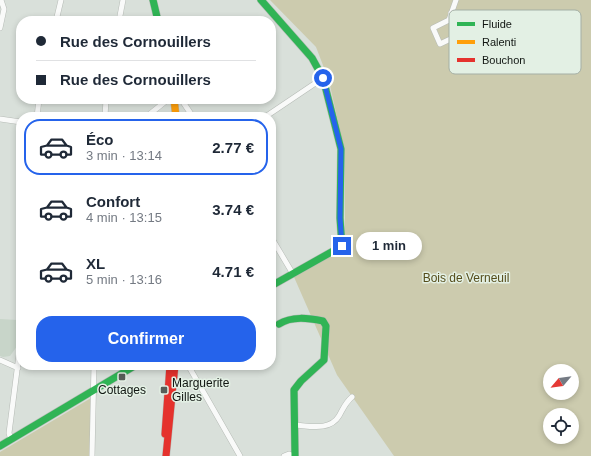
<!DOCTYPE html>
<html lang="fr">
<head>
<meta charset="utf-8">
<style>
	body { margin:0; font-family:Helvetica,sans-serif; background:#f2f2f3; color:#1f2937; height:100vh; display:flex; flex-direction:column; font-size:15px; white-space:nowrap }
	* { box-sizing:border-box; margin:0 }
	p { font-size:13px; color:#747a83 }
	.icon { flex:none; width:22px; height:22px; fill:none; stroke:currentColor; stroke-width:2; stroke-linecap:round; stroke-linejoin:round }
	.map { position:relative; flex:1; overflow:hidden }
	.side { position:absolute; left:16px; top:112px; width:260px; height:258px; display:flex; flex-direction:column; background:#fff; border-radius:16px; box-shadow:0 2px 6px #0003 }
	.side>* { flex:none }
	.hud { position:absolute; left:16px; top:16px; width:260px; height:88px; border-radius:16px; box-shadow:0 2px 6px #0003; display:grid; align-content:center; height:88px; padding:0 20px; background:#fff }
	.needle { width:26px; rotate:241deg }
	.controls { position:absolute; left:543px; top:364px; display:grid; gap:8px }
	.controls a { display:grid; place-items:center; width:36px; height:36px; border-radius:50%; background:#fff; box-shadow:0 2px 6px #0003; font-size:20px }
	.end { position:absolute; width:18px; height:18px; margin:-9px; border:5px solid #2563eb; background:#fff; box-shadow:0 0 0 2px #fff }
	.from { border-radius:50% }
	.bubble { position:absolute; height:28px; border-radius:14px; background:#fff; box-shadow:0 2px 6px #0003; font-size:13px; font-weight:600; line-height:28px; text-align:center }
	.hud b { display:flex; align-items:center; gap:14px; height:38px; font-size:15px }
	.hud b+b { border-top:1px solid #e0e1e3 }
	.hud i { width:10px; height:10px; background:#1f2937 }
	ul { padding:7px 0 0; list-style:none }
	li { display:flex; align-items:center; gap:12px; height:56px; margin:0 8px 6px; padding:0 12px; border:2px solid transparent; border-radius:16px }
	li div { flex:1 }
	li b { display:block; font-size:15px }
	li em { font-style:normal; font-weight:600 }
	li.current { border-color:#2563eb }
	li>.icon { width:36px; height:36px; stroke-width:1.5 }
	.action { display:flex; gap:8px; margin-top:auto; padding:8px 20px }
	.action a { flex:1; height:46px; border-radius:16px; background:#2563eb; color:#fff; font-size:16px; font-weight:600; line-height:46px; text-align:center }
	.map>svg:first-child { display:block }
	.built { fill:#c8d5c9 }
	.green { fill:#cccbae; fill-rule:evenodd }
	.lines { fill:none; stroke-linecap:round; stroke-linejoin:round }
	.street-casing { stroke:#b6bbb6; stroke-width:6 }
	.fast-casing { stroke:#b6bbb6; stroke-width:8 }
	.slow-casing { stroke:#b6bbb6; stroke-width:8 }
	.jam-casing { stroke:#b6bbb6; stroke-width:8 }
	.street { stroke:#f9faf9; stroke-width:5 }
	.fast { stroke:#30b455; stroke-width:7 }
	.slow { stroke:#ff9f0a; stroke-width:7 }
	.jam { stroke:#e5322d; stroke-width:7 }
	.route { stroke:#2563eb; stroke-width:5 }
	.poi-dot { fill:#575d58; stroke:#e3f0e4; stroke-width:1.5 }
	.labels { text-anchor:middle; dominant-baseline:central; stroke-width:3; stroke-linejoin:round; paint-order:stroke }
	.park-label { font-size:12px; fill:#554d1b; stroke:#e3f0e4 }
	.poi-label { font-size:12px; fill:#111612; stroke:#e3f0e4; text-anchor:start }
	.key { fill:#e3f0e4; stroke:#a4afa5; stroke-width:1 }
	.key-label { font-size:11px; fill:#111612 }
</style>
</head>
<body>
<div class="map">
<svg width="591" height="456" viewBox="0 0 591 456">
	<rect width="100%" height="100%" fill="#d9e0da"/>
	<!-- built -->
	<path class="built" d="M0,319l18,1v25l-8,11 -7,1 -3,-1z"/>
	<!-- green -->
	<path class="green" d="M270,0h321v456h-197l-57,-81 -43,-98 51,-29v-95l-16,-72 -13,-34zM550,371h22v22h-22zM550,415h22v22h-22z
		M91,398v58h-91v-4z"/>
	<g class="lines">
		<!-- street casing -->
		<g class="street-casing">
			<path id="street" d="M451,13l10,21 -21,10 -7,-16 16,-8 7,-20
				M56,21l5,-21
				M119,21l4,-21
				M0,28l4,-19 -3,-9
				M181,99l12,18
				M37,117l2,-18
				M105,117l1,-18
				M146,117l20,-16 9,-2
				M265,117l58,-39
				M0,119l21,3
				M271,237l22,37
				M0,360l18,8
				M188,365l52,91
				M243,365l1,1
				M295,425c15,1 35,6 44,-9 4,-7 6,-13 13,-19
				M11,440l-2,-7 12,-94
				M92,456l2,-91
				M284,456l5,-2 4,2"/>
		</g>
		<!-- fast casing -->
		<g class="fast-casing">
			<path id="fast" d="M153,0l5,21
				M261,0l51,58 11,20 18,71 -1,69 2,28 -71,40
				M279,324c13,-8 29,-6 44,-3l3,5 -2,34 -23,21 -7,9 1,66
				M0,446l136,-81"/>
		</g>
		<!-- slow casing -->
		<g class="slow-casing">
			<path id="slow" d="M174,99l2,18"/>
		</g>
		<!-- jam casing -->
		<g class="jam-casing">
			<path id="jam" d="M165,434l5,-69
				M166,456l9,-91"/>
		</g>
		<!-- street -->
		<use href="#street" class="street"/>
		<!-- fast -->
		<use href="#fast" class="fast"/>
		<!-- slow -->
		<use href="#slow" class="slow"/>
		<!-- jam -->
		<use href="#jam" class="jam"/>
	</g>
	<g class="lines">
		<!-- route -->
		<path class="route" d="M323,78l18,71 -1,69 2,28"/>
	</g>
	<!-- markers -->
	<g class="poi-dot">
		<rect x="118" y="373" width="8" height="8" rx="2"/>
		<rect x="160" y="386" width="8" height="8" rx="2"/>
	</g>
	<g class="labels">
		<!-- park labels -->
		<g class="park-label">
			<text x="466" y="278">Bois de Verneuil</text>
		</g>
		<!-- poi labels -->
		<g class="poi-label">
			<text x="172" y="383">Marguerite<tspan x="172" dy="14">Gilles</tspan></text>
			<text x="122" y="390" text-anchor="middle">Cottages</text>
		</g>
	</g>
	<!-- legend -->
	<rect x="449" y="10" width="132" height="64" rx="6" class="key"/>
	<rect x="457" y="22" width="18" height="4" fill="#30b455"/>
	<rect x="457" y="40" width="18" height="4" fill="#ff9f0a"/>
	<rect x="457" y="58" width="18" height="4" fill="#e5322d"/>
	<g class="key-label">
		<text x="482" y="28">Fluide</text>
		<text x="482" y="46">Ralenti</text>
		<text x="482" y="64">Bouchon</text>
	</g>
</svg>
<div class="controls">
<a><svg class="needle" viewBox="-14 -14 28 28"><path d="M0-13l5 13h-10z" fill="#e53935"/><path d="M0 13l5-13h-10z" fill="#747a83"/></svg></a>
<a><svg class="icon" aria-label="locate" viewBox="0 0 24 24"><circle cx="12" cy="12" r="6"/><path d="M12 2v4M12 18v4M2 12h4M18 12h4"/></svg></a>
</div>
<i class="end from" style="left:323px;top:78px"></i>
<i class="end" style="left:342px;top:246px"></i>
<div class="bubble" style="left:356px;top:232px;width:66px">1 min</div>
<div class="hud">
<b><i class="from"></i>Rue des Cornouillers</b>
<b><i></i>Rue des Cornouillers</b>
</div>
<section class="side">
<ul>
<li class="current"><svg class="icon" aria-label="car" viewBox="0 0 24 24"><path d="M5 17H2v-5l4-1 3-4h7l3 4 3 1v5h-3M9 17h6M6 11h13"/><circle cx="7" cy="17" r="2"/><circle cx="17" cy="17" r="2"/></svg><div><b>Éco</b><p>3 min · 13:14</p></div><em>2.77 €</em></li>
<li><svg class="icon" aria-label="car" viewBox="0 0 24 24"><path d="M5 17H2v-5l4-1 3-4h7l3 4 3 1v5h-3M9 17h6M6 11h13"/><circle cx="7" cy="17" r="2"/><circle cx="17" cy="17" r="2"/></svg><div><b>Confort</b><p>4 min · 13:15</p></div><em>3.74 €</em></li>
<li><svg class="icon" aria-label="car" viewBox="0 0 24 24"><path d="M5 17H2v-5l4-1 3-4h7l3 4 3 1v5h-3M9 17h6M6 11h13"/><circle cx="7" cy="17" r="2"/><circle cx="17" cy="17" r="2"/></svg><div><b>XL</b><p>5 min · 13:16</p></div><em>4.71 €</em></li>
</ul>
<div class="action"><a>Confirmer</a></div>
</section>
</div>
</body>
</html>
